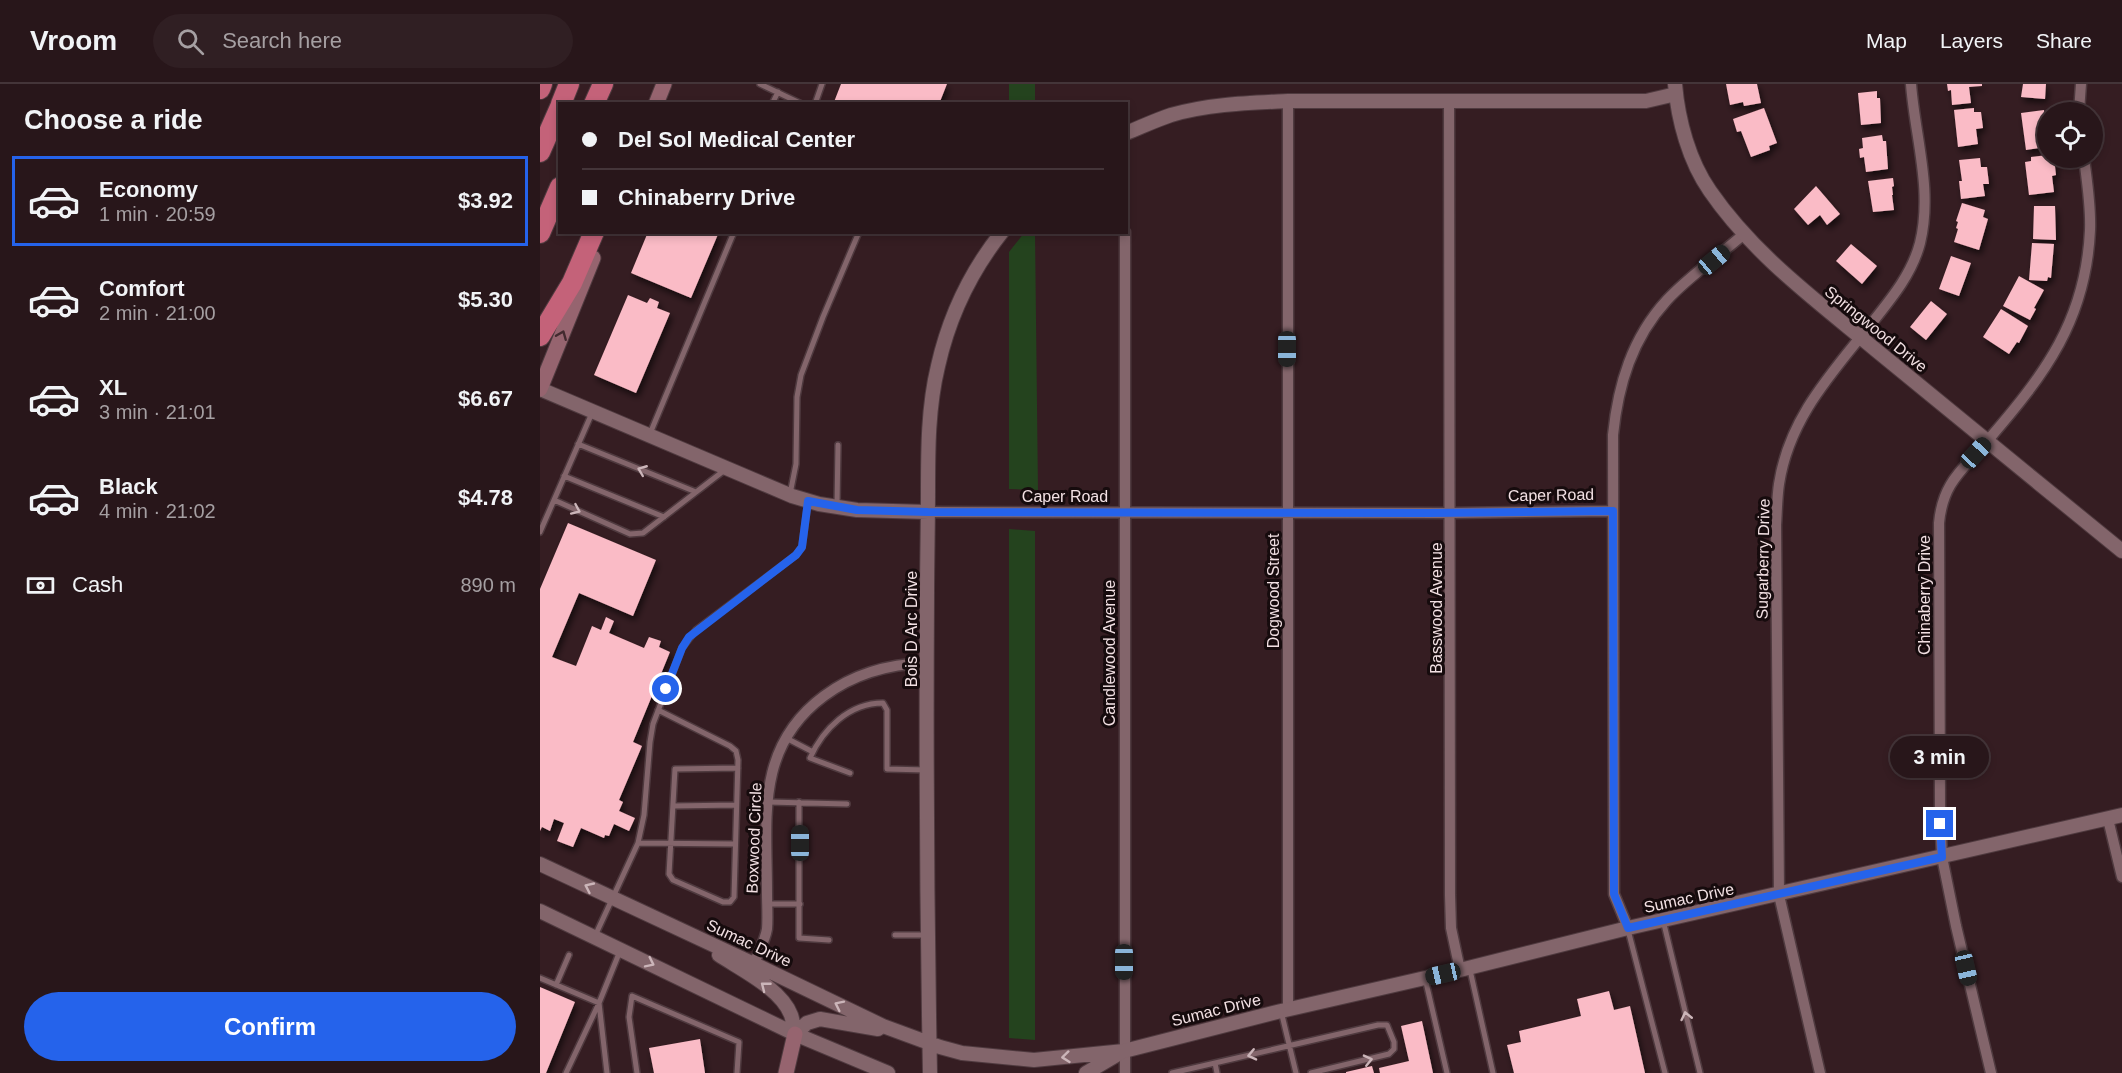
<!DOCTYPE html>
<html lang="en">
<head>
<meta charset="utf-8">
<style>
	body { margin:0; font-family:Helvetica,sans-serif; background:#301f23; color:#f1f3f6; height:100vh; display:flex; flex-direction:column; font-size:22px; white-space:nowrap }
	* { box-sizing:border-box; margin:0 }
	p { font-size:20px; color:#a59fa2 }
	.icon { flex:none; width:33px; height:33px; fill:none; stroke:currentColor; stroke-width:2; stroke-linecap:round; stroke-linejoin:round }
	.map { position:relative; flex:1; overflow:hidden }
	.sheet { display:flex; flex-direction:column; background:#28161a; width:540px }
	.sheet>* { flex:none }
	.top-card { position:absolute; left:18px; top:18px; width:570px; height:132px; border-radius:0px; box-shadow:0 3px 9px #0003,0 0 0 2px #443539; display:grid; align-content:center; height:132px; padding:0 24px; background:#28161a }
	.buttons { position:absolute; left:1497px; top:18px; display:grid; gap:12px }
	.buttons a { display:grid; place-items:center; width:66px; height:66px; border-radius:50%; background:#28161a; box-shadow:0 3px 9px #0003,0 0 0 2px #443539; font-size:30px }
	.end { position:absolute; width:27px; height:27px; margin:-14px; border:8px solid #2563eb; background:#fff; box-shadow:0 0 0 3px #fff }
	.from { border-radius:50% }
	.bubble { position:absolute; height:42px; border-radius:21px; background:#28161a; box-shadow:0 3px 9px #0003,0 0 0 2px #443539; font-size:20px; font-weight:700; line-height:42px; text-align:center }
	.car { position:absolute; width:18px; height:36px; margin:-18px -9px; border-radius:8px; box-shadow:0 0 4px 2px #0007; background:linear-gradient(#222 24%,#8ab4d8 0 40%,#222 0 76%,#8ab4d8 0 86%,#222 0) }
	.top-card b { display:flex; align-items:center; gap:21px; height:57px; font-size:22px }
	.top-card b+b { border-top:2px solid #443539 }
	.top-card i { width:15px; height:15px; background:#f1f3f6 }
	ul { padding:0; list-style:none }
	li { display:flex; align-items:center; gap:18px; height:90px; margin:0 12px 9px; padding:0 12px; border:3px solid transparent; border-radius:0px }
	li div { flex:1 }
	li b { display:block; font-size:22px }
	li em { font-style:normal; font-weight:700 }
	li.selected { border-color:#2563eb }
	li>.icon { width:54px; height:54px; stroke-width:1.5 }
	h2 { padding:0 24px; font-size:27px; line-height:72px }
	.pay { display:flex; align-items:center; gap:15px; height:66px; padding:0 24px; font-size:22px }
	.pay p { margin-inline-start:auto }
	.primary-button { display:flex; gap:12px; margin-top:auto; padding:12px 24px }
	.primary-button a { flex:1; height:69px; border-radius:36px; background:#2563eb; color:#fff; font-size:24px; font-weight:700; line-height:69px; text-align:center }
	header { display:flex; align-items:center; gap:36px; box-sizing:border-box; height:84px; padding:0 30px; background:#28161a; border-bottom:2px solid #443539 }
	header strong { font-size:28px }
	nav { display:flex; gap:33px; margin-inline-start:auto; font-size:21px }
	.search { width:420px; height:54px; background:#301f23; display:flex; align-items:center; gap:15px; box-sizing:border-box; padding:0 21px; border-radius:33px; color:#a59fa2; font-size:22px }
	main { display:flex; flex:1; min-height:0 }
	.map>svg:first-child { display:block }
	.green { fill:#24431e }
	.building { fill:#fabbc6; filter:url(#shadow) }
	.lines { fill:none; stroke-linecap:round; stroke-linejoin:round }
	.service-casing { stroke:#4f3a3f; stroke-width:8 }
	.minor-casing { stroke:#4f3a3f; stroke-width:13 }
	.tertiary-casing { stroke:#4f3a3f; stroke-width:16 }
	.secondary-casing { stroke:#4f3a3f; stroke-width:17 }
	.motorway-casing { stroke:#4f3a3f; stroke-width:22 }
	.service { stroke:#83656b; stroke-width:5 }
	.minor { stroke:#83656b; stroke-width:10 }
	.tertiary { stroke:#83656b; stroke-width:14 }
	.secondary { stroke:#96646f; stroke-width:15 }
	.motorway { stroke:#c46279; stroke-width:20 }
	.oneway { stroke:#432a2f }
	.oneway2 { stroke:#cbb5b9 }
	.route { stroke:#2563eb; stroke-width:8 }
	.labels { text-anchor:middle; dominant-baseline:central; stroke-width:6; stroke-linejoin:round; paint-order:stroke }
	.street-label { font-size:16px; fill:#f2e0e3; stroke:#160b0d }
</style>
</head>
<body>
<header>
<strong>Vroom</strong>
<div class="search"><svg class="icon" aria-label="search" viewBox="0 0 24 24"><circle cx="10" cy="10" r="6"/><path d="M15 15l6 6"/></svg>Search here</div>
<nav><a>Map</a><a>Layers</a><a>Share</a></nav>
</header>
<main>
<section class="sheet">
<h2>Choose a ride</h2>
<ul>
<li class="selected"><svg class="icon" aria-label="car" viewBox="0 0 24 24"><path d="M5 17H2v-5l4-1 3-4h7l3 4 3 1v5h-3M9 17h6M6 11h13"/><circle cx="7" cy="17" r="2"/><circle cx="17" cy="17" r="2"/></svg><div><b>Economy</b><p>1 min · 20:59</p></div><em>$3.92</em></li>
<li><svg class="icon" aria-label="car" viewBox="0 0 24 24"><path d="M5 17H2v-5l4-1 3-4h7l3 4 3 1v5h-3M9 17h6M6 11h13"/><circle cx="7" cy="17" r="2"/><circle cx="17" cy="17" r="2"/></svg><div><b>Comfort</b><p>2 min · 21:00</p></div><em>$5.30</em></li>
<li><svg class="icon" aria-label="car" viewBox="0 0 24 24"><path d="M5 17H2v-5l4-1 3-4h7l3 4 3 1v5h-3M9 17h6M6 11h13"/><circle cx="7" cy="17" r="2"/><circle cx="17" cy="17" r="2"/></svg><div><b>XL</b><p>3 min · 21:01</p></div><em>$6.67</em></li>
<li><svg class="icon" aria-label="car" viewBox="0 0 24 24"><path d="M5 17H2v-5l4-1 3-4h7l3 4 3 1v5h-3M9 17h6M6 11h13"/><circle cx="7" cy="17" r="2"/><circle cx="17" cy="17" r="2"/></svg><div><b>Black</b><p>4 min · 21:02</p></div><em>$4.78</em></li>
</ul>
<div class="pay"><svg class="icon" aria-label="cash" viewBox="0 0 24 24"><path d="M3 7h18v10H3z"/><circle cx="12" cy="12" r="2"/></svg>Cash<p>890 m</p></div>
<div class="primary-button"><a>Confirm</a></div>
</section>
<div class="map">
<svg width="1582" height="989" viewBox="0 0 1582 989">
	<defs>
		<filter id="shadow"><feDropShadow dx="2.5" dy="4.5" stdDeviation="3" flood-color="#0009"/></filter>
	</defs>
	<rect width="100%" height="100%" fill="#351d22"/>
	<!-- green -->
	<path class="green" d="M469,0h26v19h-26z
		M484,149h11l3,257 -29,-1v-237z
		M469,445l26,2v509l-26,-2z"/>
	<!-- building -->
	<path class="building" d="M301,0h106l-8,20h-101l-4,-2z
		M1186,0h31l4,19 -17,3 -1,-4 -13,3z
		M1407,0h35v2l-13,1 2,16 -19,2 -1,-15 -3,1z
		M1483,0h23l-1,15 -24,-2z
		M1337,7v7h3l1,25 -20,2 -3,-32z
		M1224,24l13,35 -8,3 1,4 -19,7 -10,-26 -4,1 -4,-13z
		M1434,24v4h7l2,16 -7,1 2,15 -20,3 -4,-37z
		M1504,26l2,23h-2l2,14 -20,3 -5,-37z
		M1342,51l1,6h3l2,28 -22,3 -2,-15 -4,1 -1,-9 4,-1 -1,-10z
		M1508,71v3h6l2,17 -4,1 2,16 -25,3 -4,-33 6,-1v-4z
		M1440,74l1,9h6l2,17h-6l2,12 -24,3 -2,-18h3l-3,-21z
		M1353,94l1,8 -2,1 1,8h-1l2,15 -21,2 -5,-31z
		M1276,102l24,28 -13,11 -7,-10 -12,10 -14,-16z
		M1422,119l23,7 -2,7 5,2 -9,31 -25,-8 4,-13 -2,-1 2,-6 -2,-1z
		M1494,122h21l1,34 -23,-1z
		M108,148h71l-28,66 -60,-25z
		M1492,159l22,1 -3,34 -3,-1 -1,4 -18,-1z
		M1311,160l26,22 -15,18 -26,-23z
		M1411,172l20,7 -12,33 -20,-7z
		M1479,192l25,14 -10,18 2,1 -6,11 -27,-14z
		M88,211l19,8 3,-5 9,4 -2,6 13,5 -34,80 -42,-18z
		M1391,217l16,13 -21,26 -16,-13z
		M1461,225l27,17 -9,17 -2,-1 -8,12 -26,-17z
		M28,439l88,37 -23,56 -54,-23 -27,64 24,9 16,-40 9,4 5,-13 8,4 -5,12 35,15 5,-11 12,4 -2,6 11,5 -37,90 9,4 -23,54 4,2 -4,9 16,7 -6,13 -15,-7 -5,12 -4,-1 -1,3 -23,-10 -8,19 -16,-6 7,-18 -10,-4 -4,12 -8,-4 -2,4v-242z
		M0,903l35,15 -29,71h-6z
		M1069,907l5,19 16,-4 15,67h-131l-7,-28 14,-3 -2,-11 62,-15 -4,-17z
		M882,937l11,52h-53l-1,-5 30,-7 -8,-35z
		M160,955l5,34h-51l-5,-25z
		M832,982l2,7h-28v-1z"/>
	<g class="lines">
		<!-- service casing -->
		<g class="service-casing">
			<path id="service" d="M220,0l42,20
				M232,20l6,-12
				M275,20l7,-20
				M52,329l-38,87 76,34 13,-1 83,-64
				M109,352l85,-204
				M38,360l118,48
				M24,392l100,41
				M250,410l6,-30 1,-67 4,-22 22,-58 36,-85
				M297,421l1,-60
				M0,448l14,-32
				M118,626l72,36 6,5 2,9 -4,137 -4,5h-7l-50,-22 -4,-6 6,-105 63,-1
				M246,654l27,14
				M310,689l-40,-15c13,-29 39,-55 73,-55l4,7v59l39,1
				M228,718l79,2
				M259,718v136l30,2
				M133,722l63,-1
				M98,759l97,1
				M227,820h33
				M1123,836l37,153
				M1088,846l37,143
				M355,851h31
				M55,852l43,-93 6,-28 6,-73 3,-18 29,-76 14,-18 100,-75 6,-8 6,-45
				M930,886l23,103
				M0,894l59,25 -33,70
				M885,894l22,95
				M16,901l13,-30
				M741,927l15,62
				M675,979l2,10
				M67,989l-8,-70 21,-52
				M97,989l-8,-56 3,-21 107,46 -2,31
				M632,989l206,-48h9l7,17v7l-5,5 -78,19"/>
		</g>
		<!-- minor casing -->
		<g class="minor-casing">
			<path id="minor" d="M748,17v908
				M909,17l1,794 1,33 9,42
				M1539,28l2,-28
				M388,428l523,1 162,-2
				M1568,735l14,58
				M1088,844l-14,-34 -1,-459c5,-50 19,-97 54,-135 21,-23 53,-45 77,-66
				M214,880c4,-11 11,-23 13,-35 1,-11 0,-24 0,-36 0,-75 -12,-146 57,-197 31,-23 64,-32 102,-33
				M585,989v-841
				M1280,989l-41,-178 -3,-370c1,-14 1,-28 3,-41 10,-66 53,-111 92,-160 20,-25 41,-50 49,-81 13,-53 -5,-106 -9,-159
				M1451,989l-35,-147 -14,-69 -2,-49 -1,-285c4,-42 24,-53 50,-84 56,-65 97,-119 101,-209 1,-24 -3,-48 -6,-72"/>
		</g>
		<!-- tertiary casing -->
		<g class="tertiary-casing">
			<path id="tertiary" d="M1135,0c3,36 14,77 35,107 44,64 107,110 166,159 82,68 164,134 246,201
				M586,49c15,-6 30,-13 45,-18 38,-11 77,-12 117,-14h358l30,-7
				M0,305l252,107 27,8 38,6 71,2
				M0,780l214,100 129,62 57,21 22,6 72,7 90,-9 157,-40 179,-41 168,-42 494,-113
				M0,827l255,123 93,39
				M179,871c23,15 62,34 72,60 2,6 3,13 4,19
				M255,950l12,-11 13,-4 58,10
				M390,989c-3,-159 -4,-318 -3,-476 0,-35 1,-70 1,-105 0,-42 0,-85 10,-126 11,-49 33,-95 64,-134
				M546,989l34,-20"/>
		</g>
		<!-- secondary casing -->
		<g class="secondary-casing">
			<path id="secondary" d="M116,20l8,-20
				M0,305l53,-131
				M246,989l9,-39"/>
		</g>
		<!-- motorway casing -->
		<g class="motorway-casing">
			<path id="motorway" d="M0,5l2,-5
				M21,20l8,-20
				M54,20l9,-20
				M0,68l20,-45
				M0,149l20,-46
				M0,252l32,-53 22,-51"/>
		</g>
		<!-- service -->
		<use href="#service" class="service"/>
		<!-- minor -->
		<use href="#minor" class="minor"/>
		<!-- tertiary -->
		<use href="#tertiary" class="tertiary"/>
		<!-- secondary -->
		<use href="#secondary" class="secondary"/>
		<!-- motorway -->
		<use href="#motorway" class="motorway"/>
	</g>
	<!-- one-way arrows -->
	<defs><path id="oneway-chevron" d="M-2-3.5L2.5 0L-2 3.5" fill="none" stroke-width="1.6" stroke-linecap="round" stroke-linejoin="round" transform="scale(1.5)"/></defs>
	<use class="oneway" href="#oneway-chevron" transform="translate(22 251) rotate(-68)"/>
	<g class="oneway2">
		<use href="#oneway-chevron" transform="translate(102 386) rotate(-158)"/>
		<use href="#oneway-chevron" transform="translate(36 426) rotate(24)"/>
		<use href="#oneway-chevron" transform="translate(49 803) rotate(-155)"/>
		<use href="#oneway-chevron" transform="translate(110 879) rotate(26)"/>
		<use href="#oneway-chevron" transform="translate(225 902) rotate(-142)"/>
		<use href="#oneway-chevron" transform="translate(299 921) rotate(-154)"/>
		<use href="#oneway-chevron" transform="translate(1146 932) rotate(-103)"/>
		<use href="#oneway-chevron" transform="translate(712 971) rotate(167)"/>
		<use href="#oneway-chevron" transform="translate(526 973) rotate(174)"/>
		<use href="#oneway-chevron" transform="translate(828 976) rotate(-13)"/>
	</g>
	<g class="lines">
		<!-- route -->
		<path class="route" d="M126,605l16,-41 7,-11 107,-82 6,-8 6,-46 49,9 71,2 500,1 185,-2 1,383 14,34 314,-71 -2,-33"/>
	</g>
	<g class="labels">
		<!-- street labels -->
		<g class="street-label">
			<text transform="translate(1336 245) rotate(39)">Springwood Drive</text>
			<text transform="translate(1011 411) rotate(-1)">Caper Road</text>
			<text x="525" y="412">Caper Road</text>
			<text transform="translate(1223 475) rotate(-89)">Sugarberry Drive</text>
			<text transform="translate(733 507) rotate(-90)">Dogwood Street</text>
			<text transform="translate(1384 511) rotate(-90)">Chinaberry Drive</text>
			<text transform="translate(896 524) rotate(-90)">Basswood Avenue</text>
			<text transform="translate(371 545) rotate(-90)">Bois D Arc Drive</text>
			<text transform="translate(569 569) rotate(-90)">Candlewood Avenue</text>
			<text transform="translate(214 754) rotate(-88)">Boxwood Circle</text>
			<text transform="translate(1149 814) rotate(-12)">Sumac Drive</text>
			<text transform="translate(209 859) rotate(25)">Sumac Drive</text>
			<text transform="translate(676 926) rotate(-14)">Sumac Drive</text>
		</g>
	</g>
</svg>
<div class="buttons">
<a><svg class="icon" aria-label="locate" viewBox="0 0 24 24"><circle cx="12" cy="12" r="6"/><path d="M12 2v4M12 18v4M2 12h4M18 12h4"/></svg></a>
</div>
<i class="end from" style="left:126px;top:605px"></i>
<i class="end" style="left:1400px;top:740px"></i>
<div class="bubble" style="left:1350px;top:652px;width:99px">3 min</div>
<i class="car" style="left:1174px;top:176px;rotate:50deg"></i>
<i class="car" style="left:747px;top:265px;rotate:180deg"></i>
<i class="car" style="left:1436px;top:369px;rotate:43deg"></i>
<i class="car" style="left:260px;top:759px;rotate:0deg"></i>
<i class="car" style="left:584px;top:878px;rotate:180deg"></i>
<i class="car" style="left:1426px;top:884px;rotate:167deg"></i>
<i class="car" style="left:903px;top:890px;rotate:257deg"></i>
<div class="top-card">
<b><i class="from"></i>Del Sol Medical Center</b>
<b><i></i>Chinaberry Drive</b>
</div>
</div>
</main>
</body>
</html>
